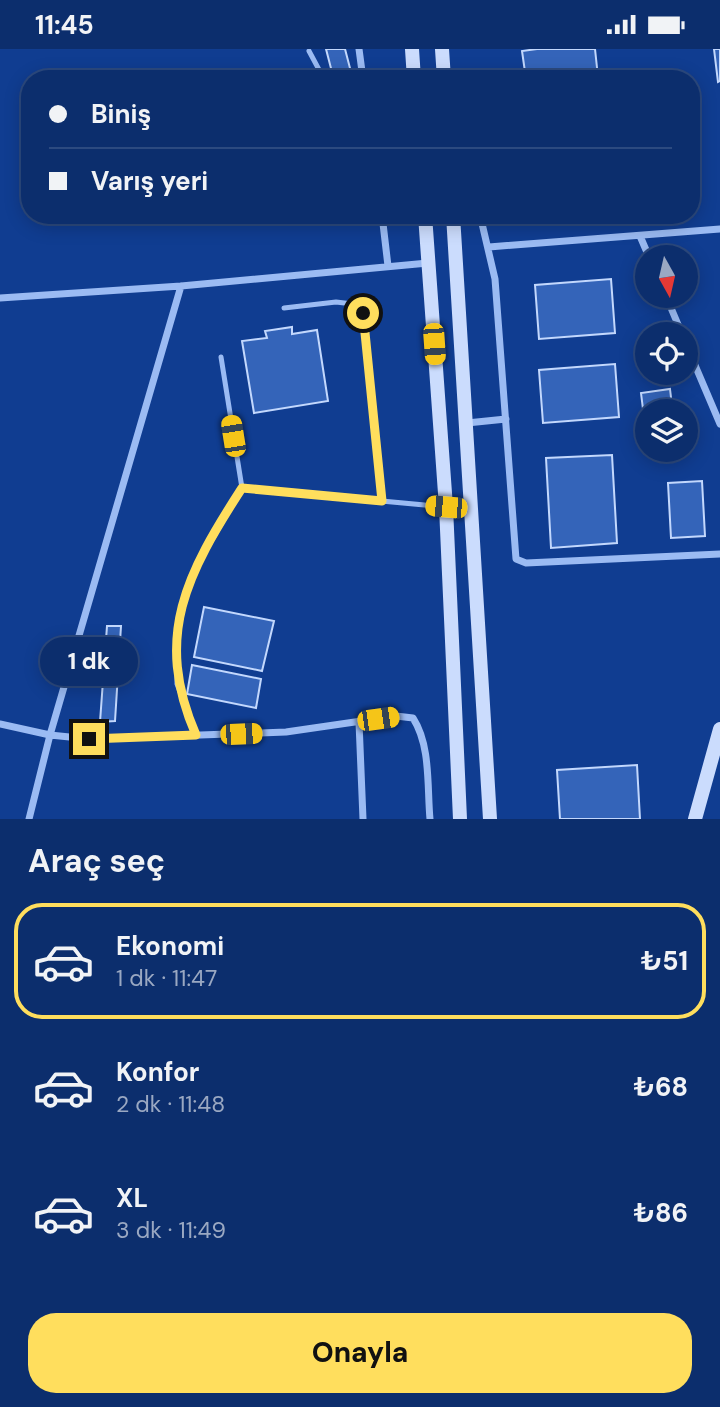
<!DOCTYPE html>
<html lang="tr">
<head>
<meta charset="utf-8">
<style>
	body { margin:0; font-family:"DM Sans",sans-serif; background:#1a3a75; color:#f1f3f6; height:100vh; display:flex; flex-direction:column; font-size:26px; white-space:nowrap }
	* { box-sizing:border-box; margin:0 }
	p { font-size:23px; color:#9aa8c2 }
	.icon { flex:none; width:38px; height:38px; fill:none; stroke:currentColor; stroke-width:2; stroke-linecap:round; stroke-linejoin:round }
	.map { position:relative; height:770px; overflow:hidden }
	.side { display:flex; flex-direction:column; background:#0c2e6d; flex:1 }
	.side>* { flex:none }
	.banner { position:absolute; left:21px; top:21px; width:679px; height:154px; border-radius:28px; box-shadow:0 4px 18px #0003,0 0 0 2px #2c4a80; display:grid; align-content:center; height:154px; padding:0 28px; background:#0c2e6d }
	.needle { width:46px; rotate:172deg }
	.buttons { position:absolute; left:635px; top:196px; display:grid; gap:14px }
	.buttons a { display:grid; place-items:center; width:63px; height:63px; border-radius:50%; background:#0c2e6d; box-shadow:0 4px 18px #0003,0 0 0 2px #2c4a80; font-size:35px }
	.end { position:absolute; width:32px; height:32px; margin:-16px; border:9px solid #ffde5d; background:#111; box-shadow:0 0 0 4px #111 }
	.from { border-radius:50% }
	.bubble { position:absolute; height:49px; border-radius:24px; background:#0c2e6d; box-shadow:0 4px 18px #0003,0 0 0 2px #2c4a80; font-size:23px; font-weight:800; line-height:49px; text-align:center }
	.car { position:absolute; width:21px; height:42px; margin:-21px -10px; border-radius:9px; box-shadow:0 0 5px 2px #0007; background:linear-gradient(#f5c518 24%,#345 0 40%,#f5c518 0 76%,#345 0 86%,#f5c518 0) }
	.banner b { display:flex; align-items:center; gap:24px; height:66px; font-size:26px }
	.banner b+b { border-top:2px solid #2c4a80 }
	.banner i { width:18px; height:18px; background:#f1f3f6 }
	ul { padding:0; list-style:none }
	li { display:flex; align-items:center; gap:21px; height:116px; margin:0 14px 10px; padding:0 14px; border:4px solid transparent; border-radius:28px }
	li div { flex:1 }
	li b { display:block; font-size:26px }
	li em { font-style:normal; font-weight:800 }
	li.selected { border-color:#ffde5d }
	li>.icon { width:63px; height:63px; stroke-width:1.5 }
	h2 { padding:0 28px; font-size:32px; line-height:84px }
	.button { display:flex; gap:14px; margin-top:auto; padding:14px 28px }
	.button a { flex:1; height:80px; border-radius:28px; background:#ffde5d; color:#111; font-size:28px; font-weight:800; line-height:80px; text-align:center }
	.status { display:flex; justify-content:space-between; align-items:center; height:49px; padding:0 35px; background:#0c2e6d; direction:ltr }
	.status svg { height:19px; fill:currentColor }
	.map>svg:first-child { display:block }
	.building { fill:#3464b9; stroke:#c3d8fd; stroke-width:2 }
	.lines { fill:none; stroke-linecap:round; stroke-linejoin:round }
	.lane { stroke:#9bbbf3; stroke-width:5 }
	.street { stroke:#9bbbf3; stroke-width:7 }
	.secondary { stroke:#cbdcfd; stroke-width:14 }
	.route { stroke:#ffde5d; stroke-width:9 }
</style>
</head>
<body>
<div class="status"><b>11:45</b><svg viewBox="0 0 49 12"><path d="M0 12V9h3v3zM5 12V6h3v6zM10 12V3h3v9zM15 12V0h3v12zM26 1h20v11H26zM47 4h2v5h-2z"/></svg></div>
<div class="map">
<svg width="720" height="770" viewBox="0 0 720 770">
	<rect width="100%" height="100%" fill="#103d91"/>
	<!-- building -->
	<path class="building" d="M326,0h19l6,23 -18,4z
		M537,0h58l3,28 -72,2 -4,-28z
		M714,0h6v32l-2,1z
		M611,230l4,54 -76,6 -4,-54z
		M292,278v7l25,-4 11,71 -74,12 -12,-72 25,-3 -2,-7z
		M615,315l4,53 -76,6 -4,-53z
		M670,340l2,17 -29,3 -2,-16z
		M612,406l5,88 -66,5 -5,-90z
		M702,432l3,55 -34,2 -3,-55z
		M204,558l70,14 -12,50 -68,-14z
		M107,577h14l-6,95 -15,1z
		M192,616l69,14 -5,29 -69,-14z
		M637,716l3,54h-80l-3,-49z"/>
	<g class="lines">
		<!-- lane -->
		<path class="lane" d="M309,2l15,28
			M284,259l52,-6 17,2 10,9 19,188
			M242,439l204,19
			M196,686l-19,-51v-50l14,-58 51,-88 -21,-131"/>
		<!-- street -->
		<path class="street" d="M359,0l4,30
			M382,166l6,51
			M480,166l15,64 21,280 10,4 194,-9
			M640,187l9,21
			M489,198l231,-18
			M666,247l16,38
			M0,249l181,-12 247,-23
			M686,295l34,80
			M467,374l39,-4
			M359,673l4,97
			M0,675l50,11 39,4 197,-7 110,-16 17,2c18,28 14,69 17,101
			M29,770l21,-84 131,-449"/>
		<!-- secondary -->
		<path class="secondary" d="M412,0l2,30
			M442,0l2,30
			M425,166l21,292 14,312
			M453,166l37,604
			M695,770l25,-90"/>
	</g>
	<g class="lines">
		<!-- route -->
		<path class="route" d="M89,690l107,-4c-43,-99 -9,-162 46,-247l140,13 -19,-188"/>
	</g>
</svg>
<div class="buttons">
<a><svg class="needle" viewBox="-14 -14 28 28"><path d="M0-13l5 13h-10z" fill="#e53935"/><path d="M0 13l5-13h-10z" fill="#9aa8c2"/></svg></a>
<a><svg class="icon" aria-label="locate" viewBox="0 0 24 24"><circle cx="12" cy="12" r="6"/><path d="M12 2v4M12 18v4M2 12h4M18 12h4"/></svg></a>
<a><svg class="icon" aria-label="layers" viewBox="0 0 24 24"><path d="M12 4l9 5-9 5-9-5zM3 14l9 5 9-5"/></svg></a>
</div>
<i class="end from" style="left:363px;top:264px"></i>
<i class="end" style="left:89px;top:690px"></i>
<div class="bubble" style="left:40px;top:588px;width:98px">1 dk</div>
<i class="car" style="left:434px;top:295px;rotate:176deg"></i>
<i class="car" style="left:233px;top:387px;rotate:351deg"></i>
<i class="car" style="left:446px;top:458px;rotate:275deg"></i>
<i class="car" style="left:378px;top:670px;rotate:82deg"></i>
<i class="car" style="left:241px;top:685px;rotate:88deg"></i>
<div class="banner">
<b><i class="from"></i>Biniş</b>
<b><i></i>Varış yeri</b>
</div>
</div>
<section class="side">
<h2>Araç seç</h2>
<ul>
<li class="selected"><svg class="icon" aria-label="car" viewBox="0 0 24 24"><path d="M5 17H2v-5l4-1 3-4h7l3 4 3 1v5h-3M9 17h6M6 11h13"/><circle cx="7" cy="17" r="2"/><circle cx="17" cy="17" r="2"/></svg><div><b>Ekonomi</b><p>1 dk · 11:47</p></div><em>₺51</em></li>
<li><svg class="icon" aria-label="car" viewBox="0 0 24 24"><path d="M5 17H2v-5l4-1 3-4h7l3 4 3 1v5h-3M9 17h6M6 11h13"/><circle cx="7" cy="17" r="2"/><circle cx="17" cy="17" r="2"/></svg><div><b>Konfor</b><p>2 dk · 11:48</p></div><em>₺68</em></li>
<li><svg class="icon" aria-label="car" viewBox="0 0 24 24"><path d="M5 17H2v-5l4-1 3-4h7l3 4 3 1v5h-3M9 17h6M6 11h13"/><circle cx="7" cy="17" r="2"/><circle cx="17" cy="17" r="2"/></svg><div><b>XL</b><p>3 dk · 11:49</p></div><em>₺86</em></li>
</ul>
<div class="button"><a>Onayla</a></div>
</section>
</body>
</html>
